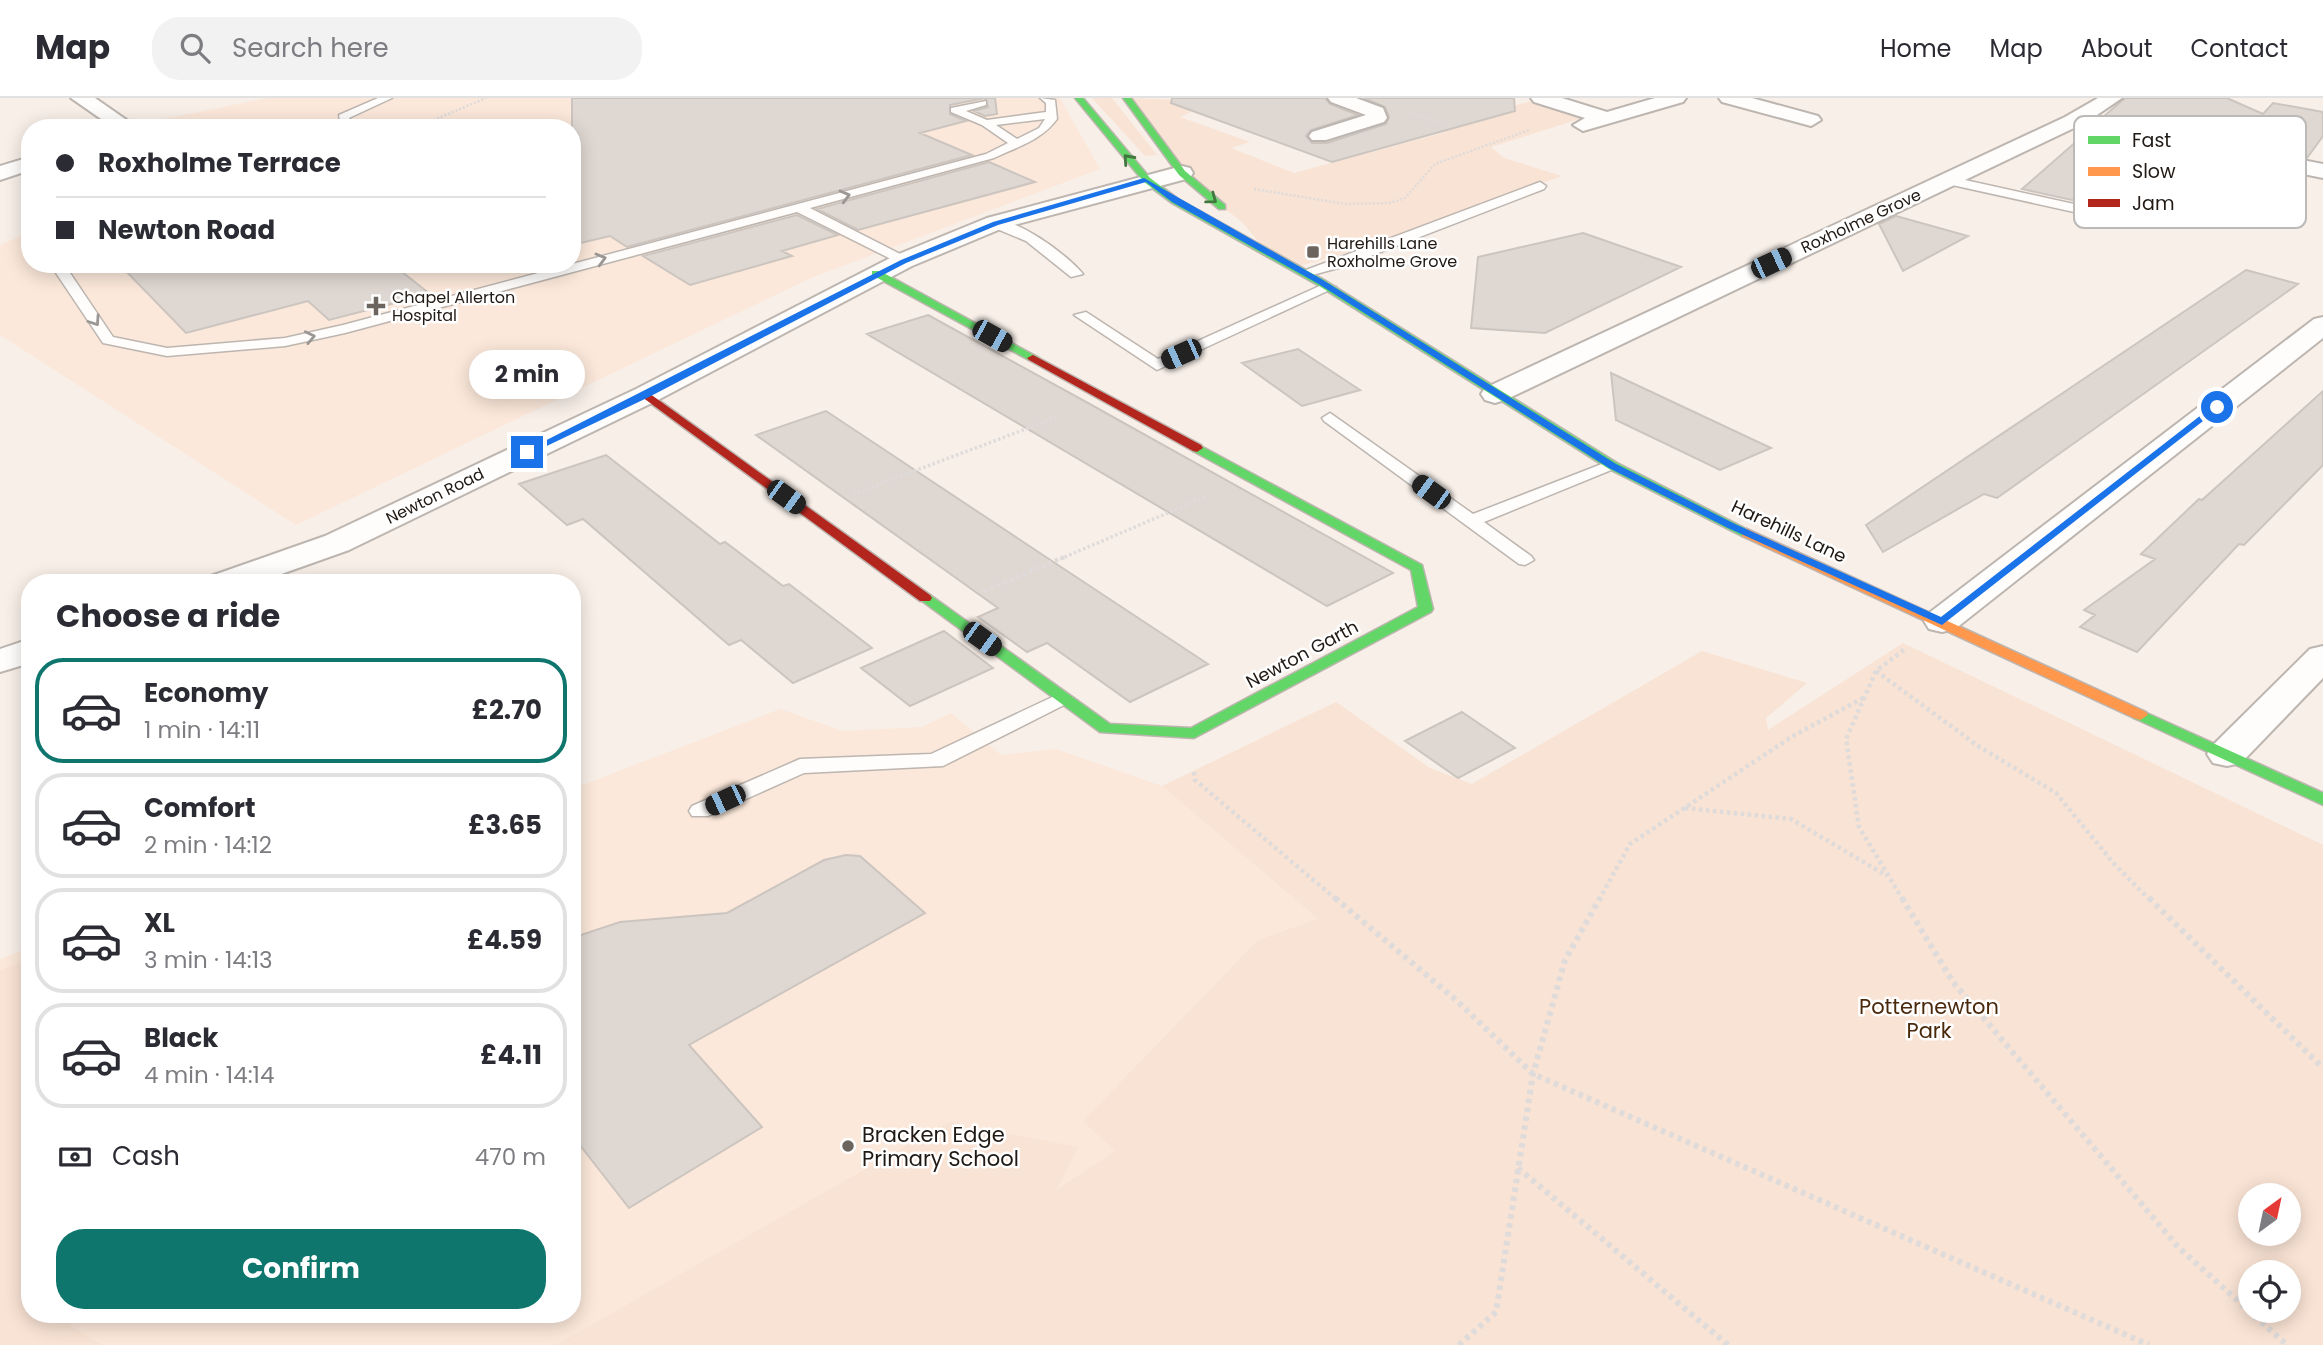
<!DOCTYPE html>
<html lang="en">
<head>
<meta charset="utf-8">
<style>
	body { margin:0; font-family:Poppins,sans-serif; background:#f2f2f3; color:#2b2b33; height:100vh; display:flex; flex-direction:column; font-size:26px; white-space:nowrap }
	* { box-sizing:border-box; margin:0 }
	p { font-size:23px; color:#7c7c81 }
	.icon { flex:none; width:38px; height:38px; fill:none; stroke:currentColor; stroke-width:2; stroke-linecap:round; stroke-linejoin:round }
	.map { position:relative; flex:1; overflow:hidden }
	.panel { position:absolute; left:21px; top:476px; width:560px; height:749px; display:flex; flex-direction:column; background:#fff; border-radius:28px; box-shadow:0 4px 18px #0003 }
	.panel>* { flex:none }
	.guide { position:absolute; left:21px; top:21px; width:560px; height:154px; border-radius:28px; box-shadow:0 4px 18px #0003; display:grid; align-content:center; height:154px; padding:0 35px; background:#fff }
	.needle { width:46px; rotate:33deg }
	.controls { position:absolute; left:2238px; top:1085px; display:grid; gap:14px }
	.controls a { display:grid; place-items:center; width:63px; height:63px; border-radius:50%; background:#fff; box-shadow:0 4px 18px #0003; font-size:35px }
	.end { position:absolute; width:32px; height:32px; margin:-16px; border:9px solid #1a73e8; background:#fff; box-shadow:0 0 0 4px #fff }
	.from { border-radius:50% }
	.bubble { position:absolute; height:49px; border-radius:24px; background:#fff; box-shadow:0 4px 18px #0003; font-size:23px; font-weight:700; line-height:49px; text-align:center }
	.car { position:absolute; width:21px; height:42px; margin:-21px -10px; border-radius:9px; box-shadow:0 0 5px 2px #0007; background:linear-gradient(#222 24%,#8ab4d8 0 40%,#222 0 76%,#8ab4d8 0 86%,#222 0) }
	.guide b { display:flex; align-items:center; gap:24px; height:66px; font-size:26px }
	.guide b+b { border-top:2px solid #e1e1e2 }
	.guide i { width:18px; height:18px; background:#2b2b33 }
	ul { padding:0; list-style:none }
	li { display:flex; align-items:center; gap:21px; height:105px; margin:0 14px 10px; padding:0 21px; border:4px solid #e1e1e2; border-radius:28px }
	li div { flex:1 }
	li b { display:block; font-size:26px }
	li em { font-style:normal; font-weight:700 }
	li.on { border-color:#0f766e }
	li>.icon { width:63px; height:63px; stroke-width:1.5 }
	h2 { padding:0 35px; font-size:32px; line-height:84px }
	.pay { display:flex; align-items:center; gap:18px; height:77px; padding:0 35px; font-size:26px }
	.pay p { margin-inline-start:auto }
	.action { display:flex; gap:14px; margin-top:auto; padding:14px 35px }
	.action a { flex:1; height:80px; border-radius:28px; background:#0f766e; color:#fff; font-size:28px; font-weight:700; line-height:80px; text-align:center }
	header { display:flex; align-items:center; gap:42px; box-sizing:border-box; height:98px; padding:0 35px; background:#fff; border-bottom:2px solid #e1e1e2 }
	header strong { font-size:33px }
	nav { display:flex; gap:38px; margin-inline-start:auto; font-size:24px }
	.search { width:490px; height:63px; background:#f2f2f3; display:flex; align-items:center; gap:18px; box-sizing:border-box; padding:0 24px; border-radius:28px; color:#7c7c81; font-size:26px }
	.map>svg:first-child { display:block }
	.built { fill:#fbe8da }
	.green { fill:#f9e3d4; fill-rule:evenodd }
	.building { fill:#dfd7d1; stroke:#ccc5bf; stroke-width:2 }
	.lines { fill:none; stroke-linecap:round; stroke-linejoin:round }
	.lane-casing { stroke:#bdb5af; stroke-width:3 }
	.street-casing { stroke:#bdb5af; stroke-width:4 }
	.fast-casing { stroke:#bdb5af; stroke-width:3 }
	.slow-casing { stroke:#bdb5af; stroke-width:3 }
	.jam-casing { stroke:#bdb5af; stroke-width:3 }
	.path-far3 { stroke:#dedbda; stroke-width:2.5; stroke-dasharray:2 2; stroke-linecap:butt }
	.path-far2 { stroke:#dedbda; stroke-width:3.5; stroke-dasharray:2.5 2.5; stroke-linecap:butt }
	.path-far1 { stroke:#dedbda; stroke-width:4.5; stroke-dasharray:3.5 3.5; stroke-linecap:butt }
	.path { stroke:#dedbda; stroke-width:6; stroke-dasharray:4.5 4.5; stroke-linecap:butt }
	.lane { fill:#fefdfc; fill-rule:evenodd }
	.street { fill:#fefdfc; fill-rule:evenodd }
	.fast { fill:#63d668; fill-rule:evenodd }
	.slow { fill:#ff974d; fill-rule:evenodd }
	.jam { fill:#b3261e; fill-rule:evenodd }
	.oneway { stroke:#42783e }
	.oneway2 { stroke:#9a9694 }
	.route { fill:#1a73e8 }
	.poi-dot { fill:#6c645e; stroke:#fff; stroke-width:2.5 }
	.labels { text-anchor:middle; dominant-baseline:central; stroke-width:5; stroke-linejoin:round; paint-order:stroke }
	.far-street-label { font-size:16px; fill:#201914; stroke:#fff }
	.far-poi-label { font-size:16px; fill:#201914; stroke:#fff; text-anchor:start }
	.street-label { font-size:18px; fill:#201914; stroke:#fff }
	.near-park-label { font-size:21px; fill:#4b2a0c; stroke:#fff }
	.near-poi-label { font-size:21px; fill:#201914; stroke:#fff; text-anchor:start }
	.key { fill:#fff; stroke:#bcbab8; stroke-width:2 }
	.key-label { font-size:19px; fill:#201914 }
</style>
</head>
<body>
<header>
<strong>Map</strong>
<div class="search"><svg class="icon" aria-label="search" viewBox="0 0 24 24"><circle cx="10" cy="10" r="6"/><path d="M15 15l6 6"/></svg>Search here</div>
<nav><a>Home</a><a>Map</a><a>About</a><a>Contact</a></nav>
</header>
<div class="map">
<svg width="2323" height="1247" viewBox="0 0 2323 1247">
	<rect width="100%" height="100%" fill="#f8efe8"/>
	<!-- built -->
	<path class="built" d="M267,0h793l40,71 -289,109 -515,247 -296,-190v-90l30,-13v32h542v-136h-414l-13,-5z
		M780,611l63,22 79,-4 29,-14 50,42 55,-6 106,37 224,191 -572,368h-814v-386l30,-11v366h542v-525z"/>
	<!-- green -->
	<path class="green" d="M1092,0h20l45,57 -12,1z
		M1127,0l83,3 -28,7 9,4 -11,5 70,25 -19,6 63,25 152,-41 -9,-4 105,-30 53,16 -104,33 13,11 58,18 -187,69 -79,22 -30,-17 -25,-29 -42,-31z
		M1903,545l420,202v500h-1767l392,-223 130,25 -21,42 58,-38 -32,-30 175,-181 60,-21 -156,-133 174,-84 94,66 42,16 230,-133 105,32 -41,35 2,12zM2289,1097v39h-39v-39zM2289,1174v39h-39v-39z
		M30,861v355h40l1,12 31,19h-102v-375z"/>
	<!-- building -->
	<path class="building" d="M572,0h423l2,16 -12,2 -11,-5 14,-4 -3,-9 -35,7v9l16,7 -46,12 52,22 -345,92 -17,-11 -38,9z
		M1172,0h153l5,6 28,11 -47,15 -5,6 6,7h15l59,-19 3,-7 -4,-10 -21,-9h150l1,13 -183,51 -161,-59z
		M2125,0h102l36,16 10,-11 50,9v24l-16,22 -205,-40z
		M2086,35l209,42 -30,40 -64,-26 -30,10 -27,-5 -8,2 -14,15 -100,-22z
		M989,64l46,20 -177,48 -41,-21z
		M797,117l41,20 -56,16 10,5 -102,29 -47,-29z
		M1896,118l72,20 -65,35 -24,-47z
		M1583,135l98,34 -136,66 -74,-5 7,-71z
		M119,166h273l38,30 -101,26 -21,-19 -122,32z
		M2246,172l52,14 -301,214 -13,-4 -101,58 -17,-27z
		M928,217l160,88 305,170 -66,33 -460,-272z
		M1298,251l62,41 -58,16 -60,-43z
		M1611,275l160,75 -51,22 -104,-50z
		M2323,293v74l-79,80 -5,-1 -102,108 -57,-25 15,-12 -11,-5 71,-51 -14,-5 58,-55 3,1z
		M826,313l232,154 150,99 -78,38 -83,-59 -20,9 -49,-35 20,-9 -242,-173z
		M606,357l114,89 5,-2 58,44 6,-2 83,64 -79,35 -52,-43 -12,5 -146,-126 -16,6 -48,-41z
		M944,533l49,37 -83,38 -49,-38z
		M1462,614l53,36 -57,30 -53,-37z
		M846,757l14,1 65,57 -236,132 73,82 -133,81 -57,-73v-197l48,-16 107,-9 97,-53z"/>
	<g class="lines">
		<!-- lane casing -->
		<g class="lane-casing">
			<path id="lane" d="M378,0h14l-43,20 7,10 -15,-2 -2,-11z
				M1040,0l15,2 2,19c-15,21 -40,28 -63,39l-184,50 98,50v6l-5,1 -106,-53 -452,121 -60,13 -118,10 -64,-13 -53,-79h14l49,73 54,11 118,-10 58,-13 643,-171 22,-11 -26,-18 -31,-13v-4l35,-7v4l-20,6 21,9 59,-8v-9zM1045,21l-6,9 -22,11 -21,-14z
				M1947,78l186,41h27l14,-15 10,3 -16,19 -35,1 -190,-42 -2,-3z
				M1540,84l6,4 -2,3 -202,78 -37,10 -7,-4z
				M990,122c26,-4 77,35 93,54l-12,3 -45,-36 -36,-15z
				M1324,186l12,3 -179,83 -83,-55 12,-3 72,47z
				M1330,315l143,101 134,-52 6,-1 8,5 -137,56 47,34 3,4 -9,5 -6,-1 -195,-143 -2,-3z
				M1063,594l10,6 -3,4 -127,64 -139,7 -96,43h-16l-3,-5 3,-5 108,-47 131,-5z"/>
		</g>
		<!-- street casing -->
		<g class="street-casing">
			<path id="street" d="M71,0h24l43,30h-24z
				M1328,0h28l27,10 4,10 -3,4 -58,18h-14l-3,-4 3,-4 54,-17 -35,-13z
				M1531,0h31l45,14 48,-14h31l-3,4 -100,29 -10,-6 12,-7 -51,-16z
				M1719,0h33l66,18 3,4 -10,6 -89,-24z
				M2098,0h24l-31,21 232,45v14l-249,-50 -569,272 -10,3 -10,-3 -4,-6 4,-6 580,-271z
				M30,59v13l-30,10v-14z
				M1182,68l8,2 3,5 -3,5 -187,50 -91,38 -256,135 -307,149 -93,33h-50l5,-7 114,-40 311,-147 258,-133 93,-38z
				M2323,219v21l-368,291 -13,3 -13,-3 -5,-8 5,-8 385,-294z
				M30,541v24l-30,9v-23z
				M2323,548v32l-82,85 -14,3 -14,-3 -6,-9 6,-9 97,-96z"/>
		</g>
		<!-- fast casing -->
		<g class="fast-casing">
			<path id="fast" d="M1075,0h8l67,80 28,21 146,81 293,183 137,70 -7,4 -5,-1 -133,-67 -293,-185 -144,-81 -28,-21z
				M1123,0h8l54,73 40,34v4h-6l-40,-34z
				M872,173h8l159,87 -10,2 -157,-85z
				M1197,346l225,121 11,44 -2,3 -237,126 -94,-6 -182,-134 7,-4 5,1 180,129 81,4 227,-121 -7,-37 -218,-119 -2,-3z
				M2140,612l183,83v12l-189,-87 -2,-3z"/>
		</g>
		<!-- slow casing -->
		<g class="slow-casing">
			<path id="slow" d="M1747,431l399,183 2,3 -8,5 -6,-2 -392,-182v-6z"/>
		</g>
		<!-- jam casing -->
		<g class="jam-casing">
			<path id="jam" d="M1033,257l168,90 2,3 -6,4 -4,-1 -164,-91 -2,-2z
				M646,293l284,204 2,3 -2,3h-10l-278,-204v-4z"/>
		</g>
		<!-- path-far3 -->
		<path class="path-far3" d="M1411,15l33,11
			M415,30l71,-30
			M1254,91l91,15 45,-1 15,-5 30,-34 94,-34"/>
		<!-- path-far2 -->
		<path class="path-far2" d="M853,396l205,-77
			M1060,461l145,-62"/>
		<!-- path-far1 -->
		<path class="path-far1" d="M984,493l80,-34
			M1876,573l102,75 78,47 59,72 35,35
			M1194,674l1,8 142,120
			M1685,710l106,11 96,57
			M1599,802l31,-56 163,-108 70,-38
			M1903,802l-44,-73 -13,-88 30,-68 29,-22"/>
		<!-- path -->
		<path class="path" d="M1335,800l121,102 77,74 616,271
			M1902,800l51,84 226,266 108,97
			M2149,800l174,170
			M1518,1070l210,177
			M1459,1247l37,-33 37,-238 32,-114 35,-62"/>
		<!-- lane -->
		<use href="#lane" class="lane"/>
		<!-- street -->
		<use href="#street" class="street"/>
		<!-- fast -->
		<use href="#fast" class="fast"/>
		<!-- slow -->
		<use href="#slow" class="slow"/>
		<!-- jam -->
		<use href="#jam" class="jam"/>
	</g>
	<!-- one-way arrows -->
	<defs><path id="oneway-chevron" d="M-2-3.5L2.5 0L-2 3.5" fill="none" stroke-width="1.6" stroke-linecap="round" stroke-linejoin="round" transform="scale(1.75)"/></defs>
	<g class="oneway">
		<use href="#oneway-chevron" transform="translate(1128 61) rotate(-132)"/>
		<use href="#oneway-chevron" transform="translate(1212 101) rotate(36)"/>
	</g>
	<g class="oneway2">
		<use href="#oneway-chevron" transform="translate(845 98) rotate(-15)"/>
		<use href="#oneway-chevron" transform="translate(601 161) rotate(-15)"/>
		<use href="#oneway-chevron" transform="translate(95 223) rotate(56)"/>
		<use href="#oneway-chevron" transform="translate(310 239) rotate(-12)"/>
	</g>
	<!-- route -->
	<path class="route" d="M1144,80l179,102 293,184 119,60 206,93 273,-212 7,2 -279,218 -214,-97 -119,-60 -292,-185 -145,-81 -26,-20 -148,43 -92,38 -257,134 -119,57 -7,-2 378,-192 92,-38z"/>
	<!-- markers -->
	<g class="poi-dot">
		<rect x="1306" y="147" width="14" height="14" rx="3.5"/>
		<path d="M372.5 197.5h7v7h7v7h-7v7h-7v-7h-7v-7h7z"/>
		<circle cx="848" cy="1048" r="7"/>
	</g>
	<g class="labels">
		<!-- far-street labels -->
		<g class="far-street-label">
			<text transform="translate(1861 123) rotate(-25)">Roxholme Grove</text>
			<text transform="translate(435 398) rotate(-26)">Newton Road</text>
		</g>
		<!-- far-poi labels -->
		<g class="far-poi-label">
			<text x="1327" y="145">Harehills Lane<tspan x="1327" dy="18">Roxholme Grove</tspan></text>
			<text x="392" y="199">Chapel Allerton<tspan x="392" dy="18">Hospital</tspan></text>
		</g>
		<!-- street labels -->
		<g class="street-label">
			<text transform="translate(1789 433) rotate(25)">Harehills Lane</text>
			<text transform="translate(1302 556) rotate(-28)">Newton Garth</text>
		</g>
		<!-- near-park labels -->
		<g class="near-park-label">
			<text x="1929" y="908">Potternewton<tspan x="1929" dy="24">Park</tspan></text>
		</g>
		<!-- near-poi labels -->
		<g class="near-poi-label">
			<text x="862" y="1036">Bracken Edge<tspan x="862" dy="24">Primary School</tspan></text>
		</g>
	</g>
	<!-- legend -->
	<rect x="2074" y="18" width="232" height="112" rx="10" class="key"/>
	<rect x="2088" y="38" width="32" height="8" fill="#63d668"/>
	<rect x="2088" y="69" width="32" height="9" fill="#ff974d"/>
	<rect x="2088" y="101" width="32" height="8" fill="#b3261e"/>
	<g class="key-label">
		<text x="2132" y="49">Fast</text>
		<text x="2132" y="80">Slow</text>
		<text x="2132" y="112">Jam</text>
	</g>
</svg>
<div class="controls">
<a><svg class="needle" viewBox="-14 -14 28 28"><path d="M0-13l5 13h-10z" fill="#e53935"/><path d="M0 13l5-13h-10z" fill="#7c7c81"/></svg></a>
<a><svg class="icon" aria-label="locate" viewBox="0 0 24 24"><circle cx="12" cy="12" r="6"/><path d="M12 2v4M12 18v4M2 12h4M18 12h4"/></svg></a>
</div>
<i class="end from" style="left:2217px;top:309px"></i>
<i class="end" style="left:527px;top:354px"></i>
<div class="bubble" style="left:469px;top:252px;width:116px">2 min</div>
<i class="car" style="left:1771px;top:165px;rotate:65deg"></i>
<i class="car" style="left:992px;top:238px;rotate:119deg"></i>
<i class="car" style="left:1181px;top:256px;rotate:246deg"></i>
<i class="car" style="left:1431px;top:394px;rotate:306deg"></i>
<i class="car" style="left:786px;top:399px;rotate:126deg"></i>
<i class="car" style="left:982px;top:541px;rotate:126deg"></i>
<i class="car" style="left:725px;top:702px;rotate:245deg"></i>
<div class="guide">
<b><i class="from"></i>Roxholme Terrace</b>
<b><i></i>Newton Road</b>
</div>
<section class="panel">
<h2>Choose a ride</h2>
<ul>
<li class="on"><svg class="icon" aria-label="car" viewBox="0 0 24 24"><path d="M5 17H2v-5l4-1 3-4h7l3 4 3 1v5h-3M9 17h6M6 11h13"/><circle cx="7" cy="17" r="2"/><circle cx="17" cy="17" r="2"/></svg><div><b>Economy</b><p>1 min · 14:11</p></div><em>£2.70</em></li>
<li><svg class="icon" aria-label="car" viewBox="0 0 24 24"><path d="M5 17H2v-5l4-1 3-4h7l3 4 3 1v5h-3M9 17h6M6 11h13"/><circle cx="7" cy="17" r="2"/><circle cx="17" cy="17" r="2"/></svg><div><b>Comfort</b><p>2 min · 14:12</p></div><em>£3.65</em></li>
<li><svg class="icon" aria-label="car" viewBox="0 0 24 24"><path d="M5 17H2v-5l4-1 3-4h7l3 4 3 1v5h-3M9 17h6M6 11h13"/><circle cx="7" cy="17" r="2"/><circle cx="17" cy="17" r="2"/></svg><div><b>XL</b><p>3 min · 14:13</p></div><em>£4.59</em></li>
<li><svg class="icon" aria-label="car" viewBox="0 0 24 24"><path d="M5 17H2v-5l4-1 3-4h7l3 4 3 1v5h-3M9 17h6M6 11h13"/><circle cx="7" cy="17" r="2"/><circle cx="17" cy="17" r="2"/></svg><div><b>Black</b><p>4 min · 14:14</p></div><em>£4.11</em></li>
</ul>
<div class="pay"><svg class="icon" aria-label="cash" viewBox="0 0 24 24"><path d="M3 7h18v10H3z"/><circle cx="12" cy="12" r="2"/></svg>Cash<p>470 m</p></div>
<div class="action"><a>Confirm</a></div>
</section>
</div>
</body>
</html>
